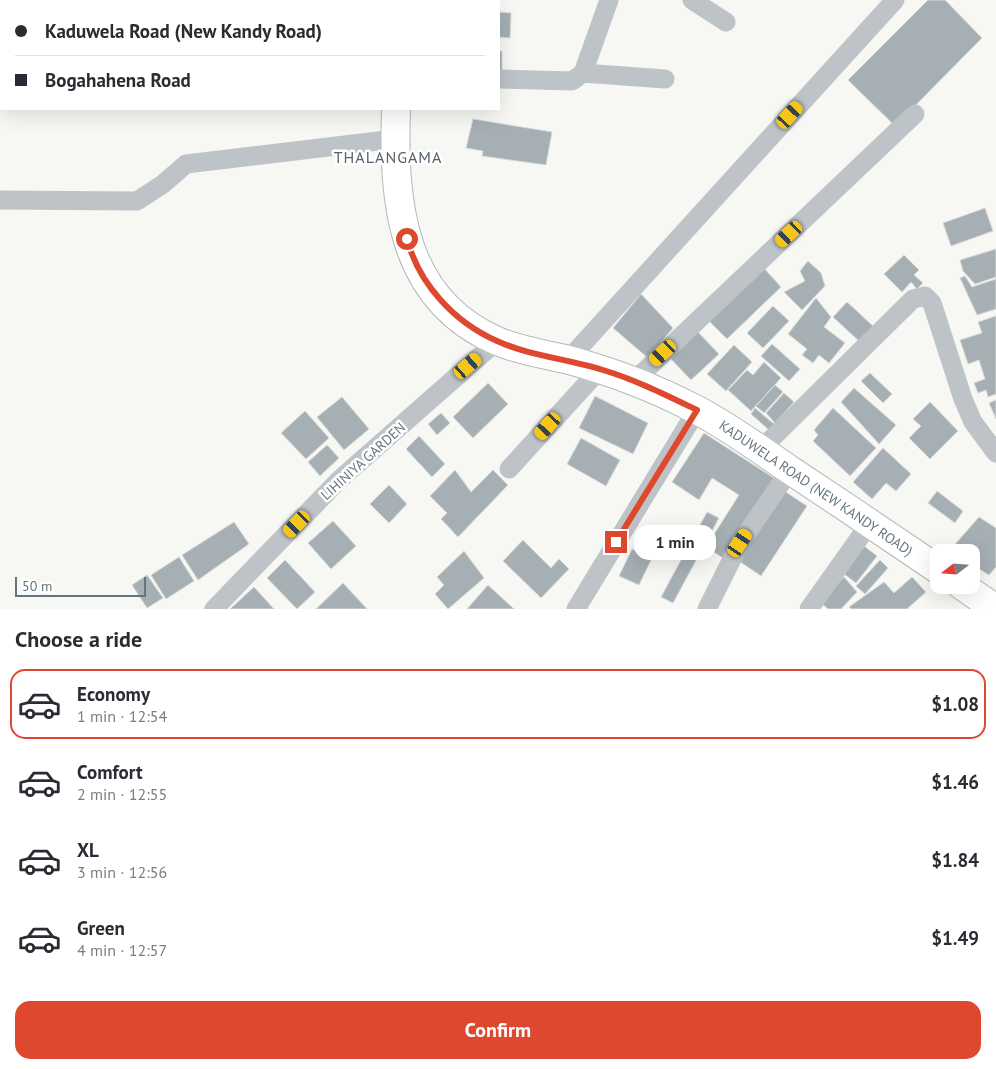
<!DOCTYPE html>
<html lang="en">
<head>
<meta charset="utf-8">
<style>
	body { margin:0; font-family:"PT Sans",sans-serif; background:#f7f7f7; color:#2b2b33; height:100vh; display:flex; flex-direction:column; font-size:19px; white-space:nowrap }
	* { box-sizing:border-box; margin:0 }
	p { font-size:16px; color:#7c7c81 }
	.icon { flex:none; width:28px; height:28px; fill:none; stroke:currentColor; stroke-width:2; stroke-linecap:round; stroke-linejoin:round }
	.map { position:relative; height:609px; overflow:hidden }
	.panel { display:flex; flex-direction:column; background:#fff; flex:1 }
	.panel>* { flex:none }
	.banner { position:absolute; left:0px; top:0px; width:500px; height:110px; box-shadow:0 5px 20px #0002; display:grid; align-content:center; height:110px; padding:0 15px; background:#fff }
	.needle { width:32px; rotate:253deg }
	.tools { position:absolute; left:930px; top:544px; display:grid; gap:10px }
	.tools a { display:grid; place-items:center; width:50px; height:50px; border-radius:10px; background:#fff; box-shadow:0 5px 20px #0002; font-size:25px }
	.scale { position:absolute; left:15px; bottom:12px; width:131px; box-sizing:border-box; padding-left:5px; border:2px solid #63757f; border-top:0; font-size:14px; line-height:18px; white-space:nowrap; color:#63757f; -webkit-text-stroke:4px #fff; paint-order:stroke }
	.end { position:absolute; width:22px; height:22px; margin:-11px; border:6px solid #de482e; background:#fff; box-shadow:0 0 0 2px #fff }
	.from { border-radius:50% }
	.bubble { position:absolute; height:35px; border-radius:15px; background:#fff; box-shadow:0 5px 20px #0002; font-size:16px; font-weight:600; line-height:35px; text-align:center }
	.car { position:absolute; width:15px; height:30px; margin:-15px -8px; border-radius:6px; box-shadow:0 0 4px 1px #0007; background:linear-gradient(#f5c518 24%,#345 0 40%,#f5c518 0 76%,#345 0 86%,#f5c518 0) }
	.banner b { display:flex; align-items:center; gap:18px; height:48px; font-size:19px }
	.banner b+b { border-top:1px solid #e1e1e2 }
	.banner i { width:12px; height:12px; background:#2b2b33 }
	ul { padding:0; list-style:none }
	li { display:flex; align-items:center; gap:15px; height:70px; margin:0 10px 8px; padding:0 5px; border:2px solid transparent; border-radius:15px }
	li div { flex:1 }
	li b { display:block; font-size:19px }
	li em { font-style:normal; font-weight:600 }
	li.selected { border-color:#de482e }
	li>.icon { width:45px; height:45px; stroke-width:1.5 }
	h2 { padding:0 15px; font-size:22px; line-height:60px }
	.action { display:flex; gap:10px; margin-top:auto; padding:10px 15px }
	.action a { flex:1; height:58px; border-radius:15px; background:#de482e; color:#fff; font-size:20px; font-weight:600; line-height:58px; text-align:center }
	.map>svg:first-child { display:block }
	.building { fill:#a5afb4; stroke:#d9d9d7 }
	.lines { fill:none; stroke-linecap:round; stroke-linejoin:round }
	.primary-casing { stroke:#b2b8bb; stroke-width:30 }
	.minor { stroke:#bec3c7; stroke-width:19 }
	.primary { stroke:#fff; stroke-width:28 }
	.route { stroke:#de482e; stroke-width:6 }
	.labels { text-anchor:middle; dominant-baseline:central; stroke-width:5; stroke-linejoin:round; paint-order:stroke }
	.street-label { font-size:14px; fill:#63757f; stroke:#fff }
	.quarter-label { font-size:16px; letter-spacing:1px; fill:#55626a; stroke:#fff }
</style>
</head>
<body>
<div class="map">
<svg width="996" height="609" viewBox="0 0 996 609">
	<rect width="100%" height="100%" fill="#f7f7f4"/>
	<!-- building -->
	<path class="building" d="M928,0h17l37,38 -87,88 -47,-46z
		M499,12l12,1 -1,25 -11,-1z
		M499,51h3v21h-3z
		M473,119l79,13 -6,33 -64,-9 1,-5 -17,-3z
		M985,208l8,23 -42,15 -8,-23z
		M996,249v28l-21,7 -12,-13 -3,-11z
		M904,255l15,15 -5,5 9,8 -6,6 -6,-7 -9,10 -18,-18z
		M808,261l13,12 4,13 -23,24 -18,-18 21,-11 -5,-10z
		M762,266l19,21 -54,52 -20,-20z
		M965,276l7,11 24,-8v30l-19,6 -17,-37z
		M641,294l32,34 -25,30 -35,-30z
		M816,298l15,19 -7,10 21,16 -16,20 -10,-8 -6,8 -11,-8 5,-6 -19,-15z
		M847,302l27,25 -14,15 -27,-25z
		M773,306l16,15 -26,27 -16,-15z
		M996,316v78l-8,3 -2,-7 -8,3 -4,-10 11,-4 -6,-19 -11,4 -8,-24 22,-7 -4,-11z
		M695,329l24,25 -28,26 -23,-24z
		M772,344l28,25 -11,12 -28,-25z
		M734,345l18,17 -26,29 -19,-17z
		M764,362l17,16 -30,33 -23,-21 19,-20 6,5z
		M870,373l22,21 -9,9 -22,-22z
		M488,383l20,21 -35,34 -20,-21z
		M775,385l8,7 -19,21 -8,-7z
		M854,388l42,37 -17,19 -38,-42z
		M784,393l10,9 -19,21 -9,-10z
		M595,396l53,27 -15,31 -54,-26z
		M342,397l27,32 -25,21 -27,-33z
		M996,400v19l-7,-16z
		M930,402l28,29 -28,28 -21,-21 12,-12 -8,-7z
		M755,408l19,16 -5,6 -18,-16z
		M833,408l43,40 -26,28 -37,-35 5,-6 -4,-5z
		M305,411l24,27 -23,21 -25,-26z
		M441,413l9,10 -13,12 -9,-11z
		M704,433l73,47 -51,80 -20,-13 33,-52 -27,-17 -13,22 -27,-18z
		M419,436l26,28 -13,13 -26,-28z
		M581,438l39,22 -14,26 -39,-22z
		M327,445l12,13 -19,18 -12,-14z
		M883,448l28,26 -15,17 -10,-8 -14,16 -19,-17z
		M455,470l16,22 22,-22 15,15 -50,52 -17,-18 6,-6 -17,-17z
		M389,485l18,19 -18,19 -19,-19z
		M781,489l26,17 -46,70 -25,-17z
		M937,491l26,20 -8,12 -27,-20z
		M707,512l12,6 -46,85 -12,-6z
		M979,517l17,11v39l-7,8 -18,-11v-12h-17l-4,-2z
		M333,521l23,25 -25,23 -23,-26z
		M234,522l15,22 -51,36 -16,-25z
		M523,540l28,28 8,-9 10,10 -28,29 -38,-37z
		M864,546l13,10 -21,27 -13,-10z
		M632,549l20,9 -13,27 -20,-9z
		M464,551l20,27 -36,31 -13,-15 9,-9 -7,-8z
		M179,557l15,24 -28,18 -15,-24z
		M285,560l30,32 -18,17 -30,-31z
		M880,560l8,8 -23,26 -9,-8z
		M147,575l16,23 -16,10 -15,-23z
		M844,577l13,15 -16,17h-13l-8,-7z
		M912,577l14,15 -19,17h-56l-2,-2 35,-25 10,11z
		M343,583l24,26h-51z
		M488,585l26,24h-47z
		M254,587l20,22h-44z"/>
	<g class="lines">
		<!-- primary casing -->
		<g class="primary-casing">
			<path id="primary" d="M398,1v-1
				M396,109c-3,92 4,190 101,232 23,10 48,13 72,19 44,12 86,28 126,49 33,17 64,40 95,61 50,33 99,66 149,100
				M961,585l35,24"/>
		</g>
		<!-- minor -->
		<path class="minor" d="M332,0l1,1
			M692,0l34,22
			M583,73l82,6
			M499,79l73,2 11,-8 26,-73
			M0,200l137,1 26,-17 23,-20 209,-25
			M568,360l327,-360
			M635,380l280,-266
			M760,450l153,-151 12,-3 7,7 31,96 10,23 23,31
			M509,469l91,-100
			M214,609l124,-128 159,-140
			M576,609l121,-199
			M707,609l33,-66 50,-73
			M809,609l61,-86"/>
		<!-- primary -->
		<use href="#primary" class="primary"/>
	</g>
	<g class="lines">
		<!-- route -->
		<path class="route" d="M407,239c12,45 47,83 90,102 33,15 71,18 106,29 33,10 63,25 94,40l-81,132"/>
	</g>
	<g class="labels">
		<!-- street labels -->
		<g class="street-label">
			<text transform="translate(363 461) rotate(-42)">LIHINIYA GARDEN</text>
			<text transform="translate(816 488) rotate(34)">KADUWELA ROAD (NEW KANDY ROAD)</text>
		</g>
		<!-- quarter labels -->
		<g class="quarter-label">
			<text x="388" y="157">THALANGAMA</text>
		</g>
	</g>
</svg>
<div class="tools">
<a><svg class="needle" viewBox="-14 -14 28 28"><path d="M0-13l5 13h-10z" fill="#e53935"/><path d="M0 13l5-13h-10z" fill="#7c7c81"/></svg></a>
</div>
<div class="scale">50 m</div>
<i class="end from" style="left:407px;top:239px"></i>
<i class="end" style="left:616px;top:542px"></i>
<div class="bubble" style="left:634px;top:525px;width:82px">1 min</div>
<i class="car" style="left:790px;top:115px;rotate:42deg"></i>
<i class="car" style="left:789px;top:234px;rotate:227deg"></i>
<i class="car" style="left:663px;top:353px;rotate:227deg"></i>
<i class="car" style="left:468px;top:366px;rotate:49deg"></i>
<i class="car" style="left:548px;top:426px;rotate:222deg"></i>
<i class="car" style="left:297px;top:524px;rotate:224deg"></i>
<i class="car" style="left:740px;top:543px;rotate:34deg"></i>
<div class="banner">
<b><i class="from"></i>Kaduwela Road (New Kandy Road)</b>
<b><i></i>Bogahahena Road</b>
</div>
</div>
<section class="panel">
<h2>Choose a ride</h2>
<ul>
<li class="selected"><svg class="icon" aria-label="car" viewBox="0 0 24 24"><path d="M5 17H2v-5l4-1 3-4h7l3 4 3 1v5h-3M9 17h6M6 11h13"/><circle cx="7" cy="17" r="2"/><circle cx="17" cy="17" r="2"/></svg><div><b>Economy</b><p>1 min · 12:54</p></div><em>$1.08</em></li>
<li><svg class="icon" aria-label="car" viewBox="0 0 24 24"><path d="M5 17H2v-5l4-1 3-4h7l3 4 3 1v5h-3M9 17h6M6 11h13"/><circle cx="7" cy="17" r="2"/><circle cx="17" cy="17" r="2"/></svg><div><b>Comfort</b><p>2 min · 12:55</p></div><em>$1.46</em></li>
<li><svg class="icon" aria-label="car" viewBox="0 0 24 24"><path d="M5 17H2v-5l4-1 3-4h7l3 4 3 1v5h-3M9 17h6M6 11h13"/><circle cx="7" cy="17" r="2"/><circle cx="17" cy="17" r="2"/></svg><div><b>XL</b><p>3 min · 12:56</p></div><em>$1.84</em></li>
<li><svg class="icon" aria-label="car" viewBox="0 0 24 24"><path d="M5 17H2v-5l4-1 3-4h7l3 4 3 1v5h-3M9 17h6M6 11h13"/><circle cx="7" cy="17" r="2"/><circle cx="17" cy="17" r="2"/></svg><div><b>Green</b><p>4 min · 12:57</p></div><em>$1.49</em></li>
</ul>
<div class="action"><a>Confirm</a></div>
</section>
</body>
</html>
